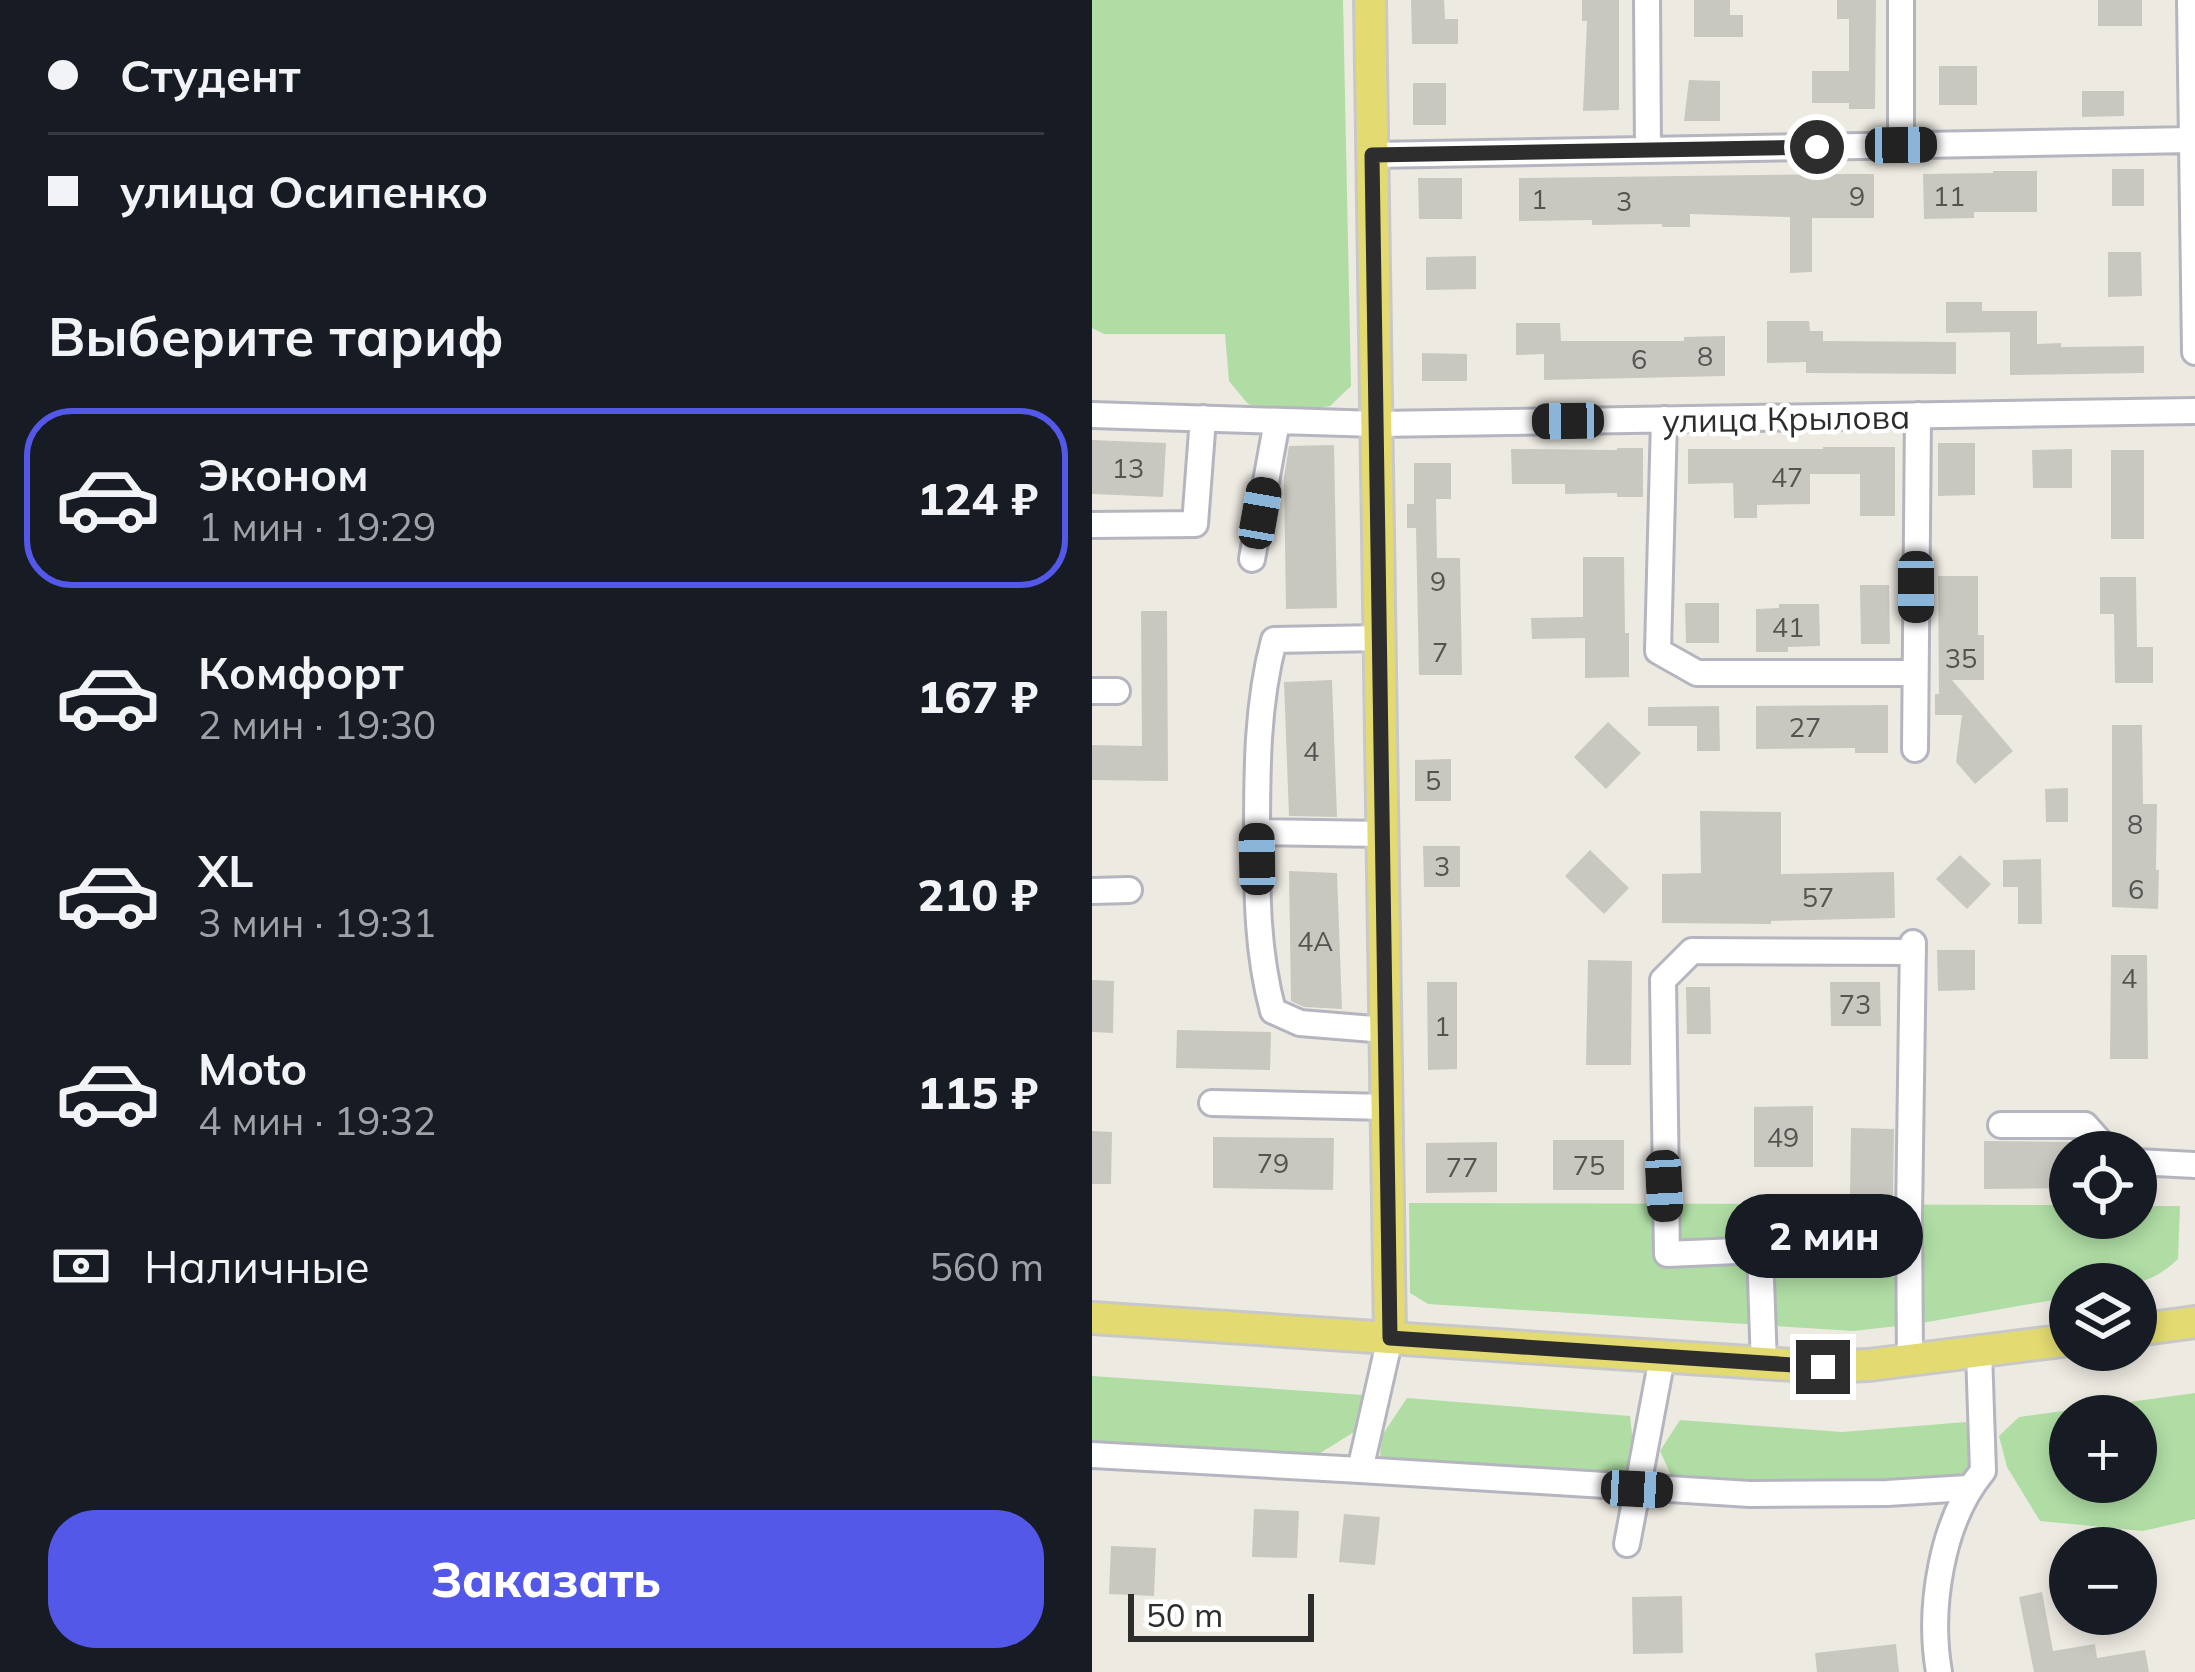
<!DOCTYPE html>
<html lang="ru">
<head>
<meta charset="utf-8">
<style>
	body { margin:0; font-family:Mulish,sans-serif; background:#20242c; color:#f1f3f6; height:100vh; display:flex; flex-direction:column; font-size:45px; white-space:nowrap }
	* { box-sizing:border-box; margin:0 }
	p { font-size:39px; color:#9ea1a6 }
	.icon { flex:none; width:66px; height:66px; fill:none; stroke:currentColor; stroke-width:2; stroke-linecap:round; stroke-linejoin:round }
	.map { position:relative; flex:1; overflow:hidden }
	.panel { display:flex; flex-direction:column; background:#171b24; width:1092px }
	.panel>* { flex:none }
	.top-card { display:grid; align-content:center; height:264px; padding:0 48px; background:#171b24 }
	.controls { position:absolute; left:957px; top:1131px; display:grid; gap:24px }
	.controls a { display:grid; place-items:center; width:108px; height:108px; border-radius:50%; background:#171b24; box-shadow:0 6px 18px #0003; font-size:60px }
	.scale { position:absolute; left:36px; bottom:30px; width:186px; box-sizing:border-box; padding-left:12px; border:6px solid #2d2d2d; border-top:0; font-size:33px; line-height:42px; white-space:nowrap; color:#2d2d2d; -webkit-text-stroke:9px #fff; paint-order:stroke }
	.end { position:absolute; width:54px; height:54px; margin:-27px; border:15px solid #2d2d2d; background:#fff; box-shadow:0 0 0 6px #fff }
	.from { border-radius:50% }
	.bubble { position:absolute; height:84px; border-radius:42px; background:#171b24; box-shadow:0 6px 18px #0003; font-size:39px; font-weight:800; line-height:84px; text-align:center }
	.car { position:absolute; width:36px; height:72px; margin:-36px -18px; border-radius:15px; box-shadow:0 0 9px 3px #0007; background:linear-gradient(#222 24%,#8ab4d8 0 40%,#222 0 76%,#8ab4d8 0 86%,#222 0) }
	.top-card b { display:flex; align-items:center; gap:42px; height:114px; font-size:45px }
	.top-card b+b { border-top:3px solid #363941 }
	.top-card i { width:30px; height:30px; background:#f1f3f6 }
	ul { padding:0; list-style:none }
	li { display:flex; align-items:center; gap:36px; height:180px; margin:0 24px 18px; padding:0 24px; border:6px solid transparent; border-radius:48px }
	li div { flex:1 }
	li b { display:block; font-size:45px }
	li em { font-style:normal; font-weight:800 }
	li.current { border-color:#5458e8 }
	li>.icon { width:108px; height:108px; stroke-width:1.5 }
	h2 { padding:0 48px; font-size:54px; line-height:144px }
	.pay { display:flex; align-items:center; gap:30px; height:132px; padding:0 48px; font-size:45px }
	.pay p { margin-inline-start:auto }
	.primary-button { display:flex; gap:24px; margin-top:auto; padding:24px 48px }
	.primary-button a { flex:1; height:138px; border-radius:48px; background:#5458e8; color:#fff; font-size:48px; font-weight:800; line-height:138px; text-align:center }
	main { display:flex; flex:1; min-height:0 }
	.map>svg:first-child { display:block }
	.green { fill:#afdda4; fill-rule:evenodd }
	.building { fill:#c9c8c0 }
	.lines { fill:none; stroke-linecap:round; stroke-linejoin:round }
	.minor-casing { stroke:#b5b5bf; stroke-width:30 }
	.major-casing { stroke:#c8c8c8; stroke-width:36 }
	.minor { stroke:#fff; stroke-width:24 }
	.major { stroke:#e3db71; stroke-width:30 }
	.route { stroke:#2d2d2d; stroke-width:15 }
	.labels { text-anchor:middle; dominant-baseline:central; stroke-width:9; stroke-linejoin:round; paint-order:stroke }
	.number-label { font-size:27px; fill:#545452 }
	.street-label { font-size:33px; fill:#2d2d2d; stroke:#fff }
</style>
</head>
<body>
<main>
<section class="panel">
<div class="top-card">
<b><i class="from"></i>Студент</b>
<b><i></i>улица Осипенко</b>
</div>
<h2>Выберите тариф</h2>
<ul>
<li class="current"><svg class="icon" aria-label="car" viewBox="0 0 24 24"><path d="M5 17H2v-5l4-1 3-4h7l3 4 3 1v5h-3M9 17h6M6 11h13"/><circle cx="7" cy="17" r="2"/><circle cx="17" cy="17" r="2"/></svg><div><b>Эконом</b><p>1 мин · 19:29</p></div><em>124 ₽</em></li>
<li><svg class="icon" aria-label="car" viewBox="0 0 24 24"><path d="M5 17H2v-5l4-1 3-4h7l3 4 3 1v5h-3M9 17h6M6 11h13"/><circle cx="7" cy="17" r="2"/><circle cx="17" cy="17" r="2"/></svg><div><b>Комфорт</b><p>2 мин · 19:30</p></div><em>167 ₽</em></li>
<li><svg class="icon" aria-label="car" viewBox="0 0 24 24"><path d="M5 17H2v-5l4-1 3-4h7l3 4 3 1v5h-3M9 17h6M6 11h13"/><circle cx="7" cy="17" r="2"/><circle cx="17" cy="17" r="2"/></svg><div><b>XL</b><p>3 мин · 19:31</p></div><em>210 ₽</em></li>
<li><svg class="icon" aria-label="car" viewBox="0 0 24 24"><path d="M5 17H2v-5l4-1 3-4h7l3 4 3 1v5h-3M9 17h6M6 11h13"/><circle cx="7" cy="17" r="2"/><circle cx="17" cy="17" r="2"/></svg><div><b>Moto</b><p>4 мин · 19:32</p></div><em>115 ₽</em></li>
</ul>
<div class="pay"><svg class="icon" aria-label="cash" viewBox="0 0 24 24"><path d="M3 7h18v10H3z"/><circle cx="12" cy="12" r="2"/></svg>Наличные<p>560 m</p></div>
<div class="primary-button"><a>Заказать</a></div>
</section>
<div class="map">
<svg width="1103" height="1672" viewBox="0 0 1103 1672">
	<rect width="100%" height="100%" fill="#edeae2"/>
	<!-- green -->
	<path class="green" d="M0,0h251l8,386 -21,20 -49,7 -33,-9 -19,-23 -4,-47h-121l-12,-6z
		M317,1203l661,2v13h66v-12h44l-2,53c-36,34 -62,25 -108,25v13l-154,27 -63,7 -425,-27 -18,-11z
		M0,1376l271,19 -9,37 -37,23 -225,-14z
		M1103,1393v126l-52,12 -103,-10 -33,-54 -8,-31 20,-19zM1044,1416v66h-66v-66z
		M315,1398l223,18 4,35 -5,25 -249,-15 1,-24z
		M588,1420l162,12 124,-10 6,52 -62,23 -238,-20 -12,-26z"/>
	<!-- building -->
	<path class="building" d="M319,0h33l1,19h13v25h-46z
		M490,0h37v110l-36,1 4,-90h-5z
		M602,0h36v15h13v22h-49z
		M745,0h39l-1,109h-26v-6h-37v-32h37v-52h-12z
		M1006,0h44v26h-44z
		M847,66h38v39h-38z
		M597,80l31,1v40h-36z
		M321,83h33v42h-33z
		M990,91h42v25l-42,1z
		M1020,169h32v37h-32z
		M901,171h44v41h-63v6l-50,1 -1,-45 70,-1z
		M748,174h34v44h-62v54l-22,1v-56l-100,-3v13h-28v-3l-70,1v-5l-73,1v-43z
		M326,178h44v41h-43z
		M1016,252h33l1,44 -34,1z
		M384,256v33l-50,1v-33z
		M854,302h36v9h55v33l24,-1v4l83,-1v27l-134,2v-43l-64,1z
		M675,321h42l1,10h13v10l133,1v32l-150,-1v-11l-39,1z
		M424,323h44l1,18h123v-4l41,-1v40l-181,4v-26l-28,1z
		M330,353l45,1v27h-45z
		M0,440l74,3 -3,54 -71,-3z
		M846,443h37v52l-37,1z
		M242,445l3,163 -51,1 -2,-132 5,-31z
		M731,447h72v69h-35v-42h-50v30l-53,1v13h-23l-1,-35 -45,1v-35h135z
		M525,448h26v49h-26v-4l-52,1v-10h-53l-1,-35 106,1z
		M980,449v39h-39l-1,-38z
		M1019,450h33v89h-33z
		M322,463h37v36h-15l1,59h23l2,117h-43l-3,-147h-9v-24h7z
		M491,557h41l1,76h4v44l-44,1v-40l-53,1 -1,-21 52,-1z
		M846,576h40v59h6v45h-32l61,71 -38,33 -19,-22 6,-47h-27v-21h4z
		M1008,577h36l1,70h16v36h-38l-1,-69h-14z
		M768,585h29l1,59h-29z
		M593,603h34v40h-33z
		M687,604h40l1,42 -32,1v5h-32v-43l23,-1z
		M49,611h26l1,170 -76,-1v-35l50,1z
		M240,680l5,137 -48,-1 -5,-134z
		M796,705v48h-33v-5l-99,1v-43z
		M627,706l1,45h-23v-25h-49v-19z
		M516,722l33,31 -35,36 -32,-32z
		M1020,725h30l1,79h14l-1,66h3l-1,39 -46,-2z
		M359,759v42h-36v-41z
		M976,788v34h-22l-1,-33z
		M608,811l81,1v62l113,-2 1,46 -124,3v3l-109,-1v-49l39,-1z
		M331,846h37v41h-36z
		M498,850l39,38 -25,26 -39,-38z
		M868,855l31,29 -24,25 -31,-30z
		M949,859l1,65h-24v-37h-15v-27z
		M197,871l48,2 5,136 -38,-2 -13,-6z
		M845,950h38v40l-37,1z
		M1019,955h36l1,104h-38z
		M496,960l44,1 -1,104h-45z
		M0,980l22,1 -1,52 -21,-1z
		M335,982h30v87l-29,1z
		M738,982h50l1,44h-50z
		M594,987h24l1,47h-24z
		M85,1030l94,2 -1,38 -94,-2z
		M721,1106v61h-59v-60z
		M759,1128l43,1 -1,67 -43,-1z
		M0,1131l20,1 -1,52h-19z
		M121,1137l121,1 -1,52 -120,-2z
		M461,1140h71v50h-71z
		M892,1141l86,1v46l-86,1z
		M405,1142v50l-71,1v-50z
		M162,1509l45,2 -2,47 -45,-1z
		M252,1514l36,3 -5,48 -36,-3z
		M19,1546l45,2 -2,48 -45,-2z
		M950,1592l11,59 42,-7 2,14 48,-8 4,22h-115l-15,-75z
		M590,1596l1,57 -50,1 -1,-57z
		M804,1644l3,28h-82l-2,-19z"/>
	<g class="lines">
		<!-- minor casing -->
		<g class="minor-casing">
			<path id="minor" d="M555,0l1,150
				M809,0v145
				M1098,0l5,352
				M281,155l818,-15
				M0,415l285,9 818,-13
				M572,419l-6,232 39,22h218
				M0,525l103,-1 8,-106
				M160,559l25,-138
				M288,638l-106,2c-17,64 -17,129 -17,195 0,60 0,117 16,176l27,12 86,7
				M0,691h25
				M823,749l3,-334
				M165,832l126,2
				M0,891l37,-1
				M120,1103l175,4
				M909,1125h84l24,27
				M1044,1162l59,3
				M739,1218l78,-1
				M818,1360l-1,-143 4,-274
				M672,1365l-4,-115 -93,4 -4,-274 29,-29 221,1
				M0,1455l268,15 30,-132
				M268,1470l390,24 137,-1 81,-5
				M535,1544l35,-186
				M847,1672c-11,-63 2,-151 44,-201l-4,-119"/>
		</g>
		<!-- major casing -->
		<g class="major-casing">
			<path id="major" d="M278,0l20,1338
				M0,1318l731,49 46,-2 201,-25
				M1044,1330l59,-8"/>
		</g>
		<!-- minor -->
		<use href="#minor" class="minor"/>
		<!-- major -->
		<use href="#major" class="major"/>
	</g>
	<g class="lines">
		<!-- route -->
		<path class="route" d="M725,147l-445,8 18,1183 433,29"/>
	</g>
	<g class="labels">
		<!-- number labels -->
		<g class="number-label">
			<text x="765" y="196">9</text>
			<text x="857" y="196">11</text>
			<text x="447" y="199">1</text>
			<text x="532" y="201">3</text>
			<text x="613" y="356">8</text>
			<text x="547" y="359">6</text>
			<text x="36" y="468">13</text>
			<text x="695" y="477">47</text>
			<text x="346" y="581">9</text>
			<text x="696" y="627">41</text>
			<text x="348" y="652">7</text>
			<text x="869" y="658">35</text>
			<text x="713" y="727">27</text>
			<text x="219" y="751">4</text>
			<text x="341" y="780">5</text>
			<text x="1043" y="824">8</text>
			<text x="350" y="866">3</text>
			<text x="1044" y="889">6</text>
			<text x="726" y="897">57</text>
			<text x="223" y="941">4А</text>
			<text x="1037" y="978">4</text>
			<text x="763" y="1004">73</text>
			<text x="350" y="1026">1</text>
			<text x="691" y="1137">49</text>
			<text x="181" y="1163">79</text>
			<text x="497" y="1165">75</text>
			<text x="370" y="1167">77</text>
		</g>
		<!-- street labels -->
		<g class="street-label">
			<text transform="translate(694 418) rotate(-1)">улица Крылова</text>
		</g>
	</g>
</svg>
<div class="controls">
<a><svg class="icon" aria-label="locate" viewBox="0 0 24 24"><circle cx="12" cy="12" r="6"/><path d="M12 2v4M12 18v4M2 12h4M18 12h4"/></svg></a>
<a><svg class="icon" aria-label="layers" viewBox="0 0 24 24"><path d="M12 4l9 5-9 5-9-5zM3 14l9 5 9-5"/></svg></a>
<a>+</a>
<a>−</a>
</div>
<div class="scale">50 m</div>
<i class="end from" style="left:725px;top:147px"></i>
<i class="end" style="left:731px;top:1367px"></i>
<div class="bubble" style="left:633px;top:1194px;width:198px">2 мин</div>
<i class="car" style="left:809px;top:145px;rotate:89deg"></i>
<i class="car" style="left:476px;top:421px;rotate:269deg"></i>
<i class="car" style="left:168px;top:513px;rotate:10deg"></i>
<i class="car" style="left:824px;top:587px;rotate:180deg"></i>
<i class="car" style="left:165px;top:859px;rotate:359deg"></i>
<i class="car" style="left:572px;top:1186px;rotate:177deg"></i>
<i class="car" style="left:545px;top:1489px;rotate:93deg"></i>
</div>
</main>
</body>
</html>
